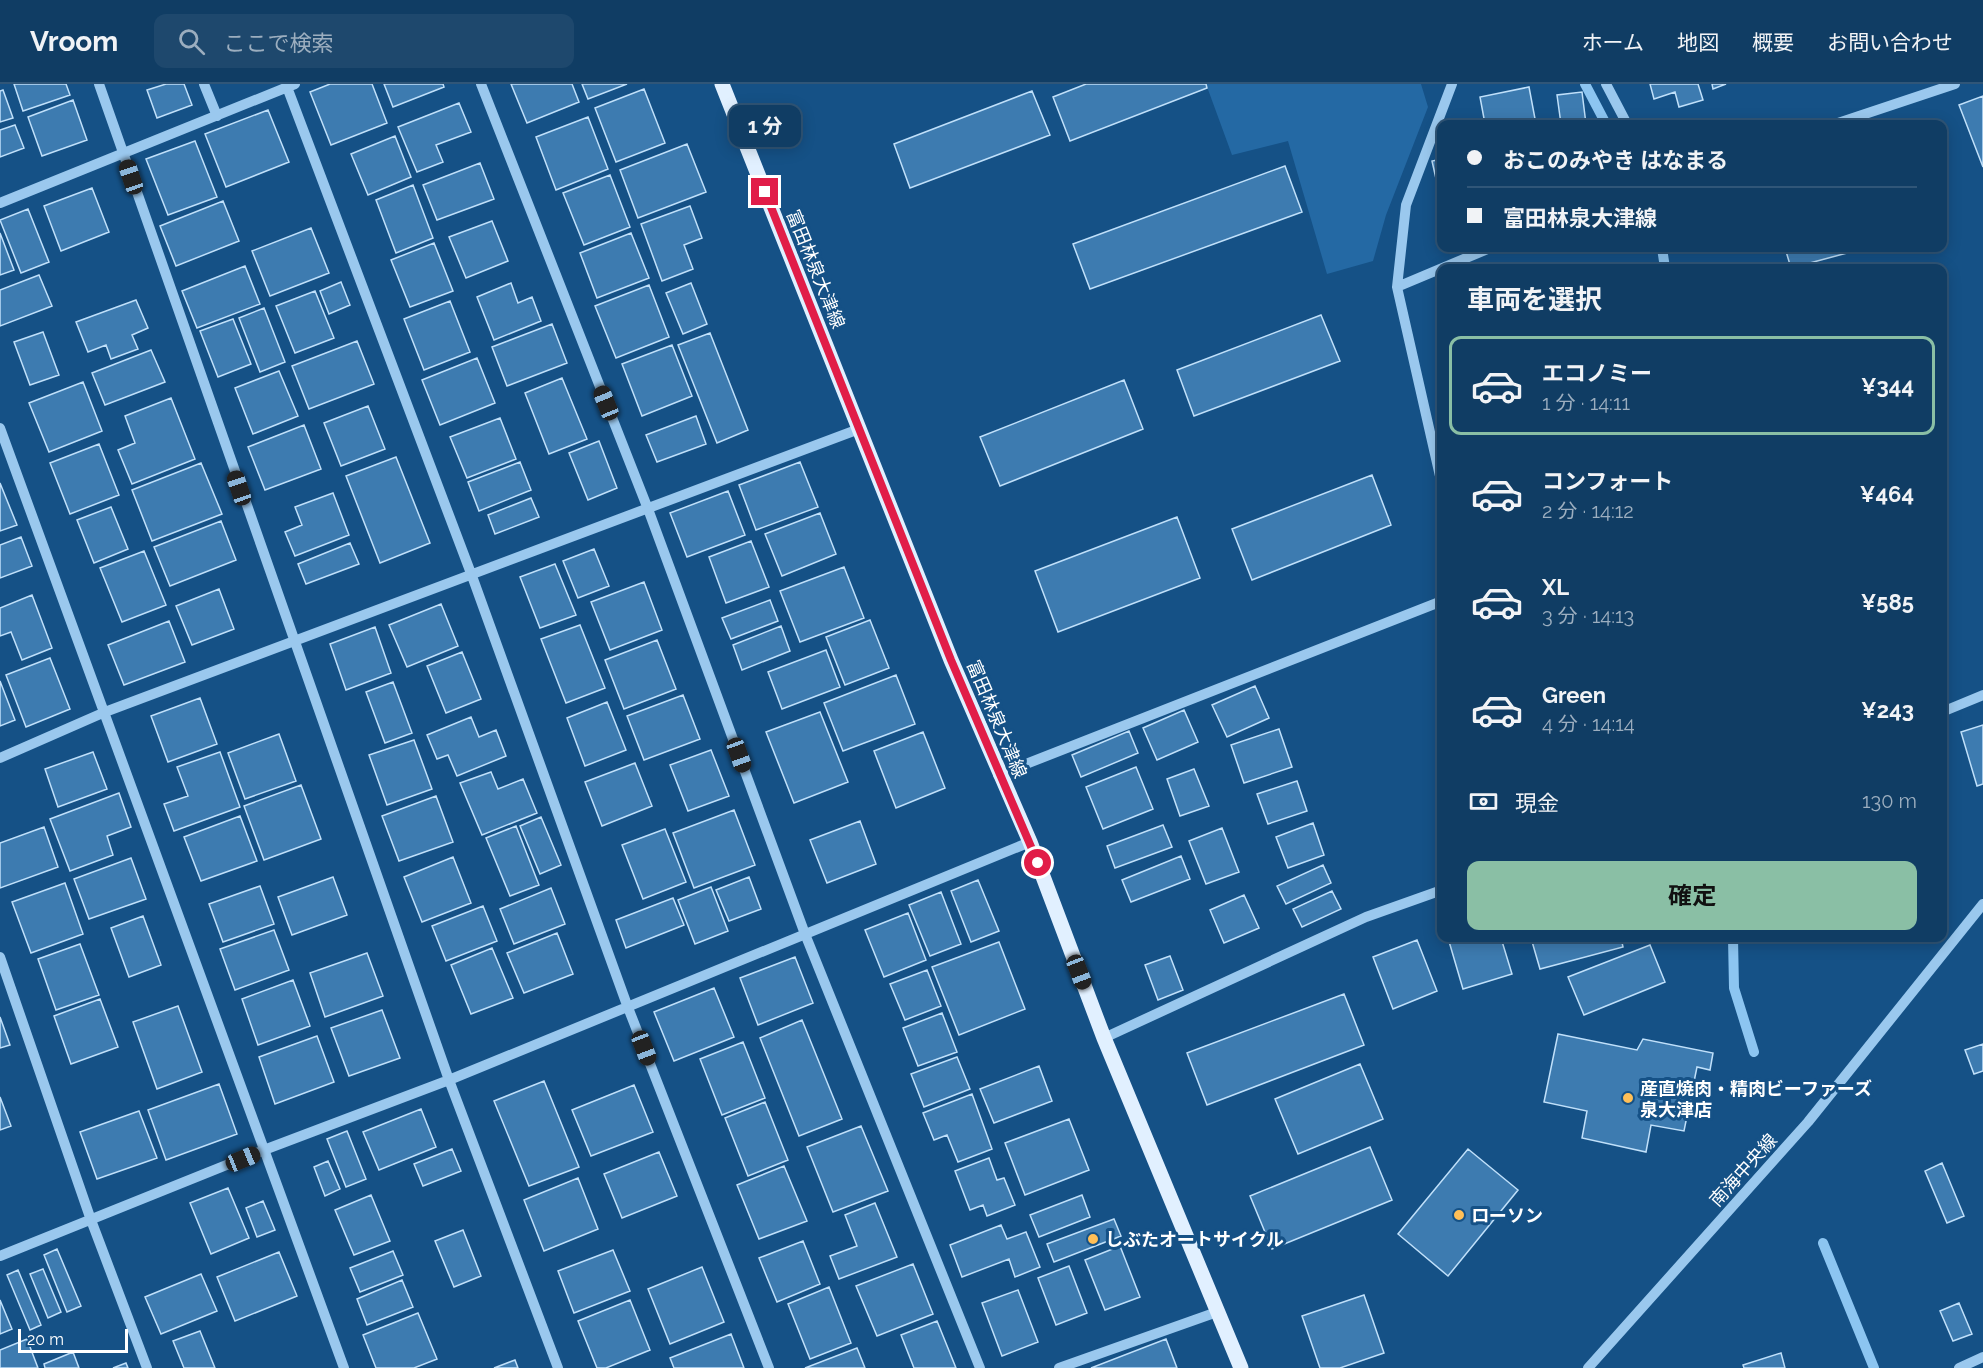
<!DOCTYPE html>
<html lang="ja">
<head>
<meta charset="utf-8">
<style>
	body { margin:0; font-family:Raleway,"Noto Sans JP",sans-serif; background:#1e486d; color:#f1f3f6; height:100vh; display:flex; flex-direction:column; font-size:22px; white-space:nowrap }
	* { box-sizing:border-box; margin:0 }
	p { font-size:20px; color:#9caebf }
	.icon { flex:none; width:33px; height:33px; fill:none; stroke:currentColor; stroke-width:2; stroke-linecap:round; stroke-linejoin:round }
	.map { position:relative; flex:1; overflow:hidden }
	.sheet { position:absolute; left:1437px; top:180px; width:510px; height:678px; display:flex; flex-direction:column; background:#103d64; border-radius:12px; box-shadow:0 3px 15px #0003,0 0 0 2px #305678 }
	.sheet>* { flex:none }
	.banner { position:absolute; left:1437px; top:36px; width:510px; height:132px; border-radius:12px; box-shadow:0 3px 15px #0003,0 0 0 2px #305678; display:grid; align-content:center; height:132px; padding:0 30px; background:#103d64 }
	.scale { position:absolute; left:18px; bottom:15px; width:110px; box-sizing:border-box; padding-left:6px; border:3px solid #fff; border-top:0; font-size:16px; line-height:21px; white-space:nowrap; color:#fff; -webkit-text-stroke:4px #155186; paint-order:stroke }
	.end { position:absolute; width:27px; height:27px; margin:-14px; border:8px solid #e11d48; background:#fff; box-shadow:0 0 0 3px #fff }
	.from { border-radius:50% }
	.bubble { position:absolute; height:42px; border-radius:12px; background:#103d64; box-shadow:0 3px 15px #0003,0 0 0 2px #305678; font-size:20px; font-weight:700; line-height:42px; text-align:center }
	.car { position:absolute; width:18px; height:36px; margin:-18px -9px; border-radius:8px; box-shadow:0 0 4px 2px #0007; background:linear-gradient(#222 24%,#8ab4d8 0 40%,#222 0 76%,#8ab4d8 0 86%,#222 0) }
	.banner b { display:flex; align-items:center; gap:21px; height:57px; font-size:22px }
	.banner b+b { border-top:2px solid #305678 }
	.banner i { width:15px; height:15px; background:#f1f3f6 }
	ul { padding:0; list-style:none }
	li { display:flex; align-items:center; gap:18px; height:99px; margin:0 12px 9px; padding:0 18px; border:3px solid transparent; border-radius:12px }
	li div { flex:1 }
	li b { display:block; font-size:22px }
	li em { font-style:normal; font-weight:700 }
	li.on { border-color:#8abfa5 }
	li>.icon { width:54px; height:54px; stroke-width:1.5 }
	h2 { padding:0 30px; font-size:27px; line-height:72px }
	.pay { display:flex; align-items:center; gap:15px; height:66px; padding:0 30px; font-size:22px }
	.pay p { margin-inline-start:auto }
	.button { display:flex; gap:12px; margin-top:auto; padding:12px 30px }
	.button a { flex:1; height:69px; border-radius:12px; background:#8abfa5; color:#111; font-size:24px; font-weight:700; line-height:69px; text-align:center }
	header { display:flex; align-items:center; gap:36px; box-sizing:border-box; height:84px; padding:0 30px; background:#103d64; border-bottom:2px solid #305678 }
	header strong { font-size:28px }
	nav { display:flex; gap:33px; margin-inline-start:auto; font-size:21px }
	.search { width:420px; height:54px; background:#1e486d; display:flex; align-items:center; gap:15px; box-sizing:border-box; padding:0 21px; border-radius:12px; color:#9caebf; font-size:22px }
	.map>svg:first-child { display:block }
	.green { fill:#2469a4 }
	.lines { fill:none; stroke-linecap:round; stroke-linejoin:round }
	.stream { stroke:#8cc5f1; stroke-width:10 }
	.building { fill:#3d7bb0; stroke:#c0e0fa; stroke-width:1.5 }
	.minor { stroke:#9ac8ee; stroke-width:10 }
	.major { stroke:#e1f0ff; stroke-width:15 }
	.route { stroke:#e11d48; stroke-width:8 }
	.poi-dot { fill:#ffbf57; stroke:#155186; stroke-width:2 }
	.labels { text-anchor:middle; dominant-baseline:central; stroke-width:6; stroke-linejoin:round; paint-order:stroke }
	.street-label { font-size:18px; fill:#fff; stroke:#155186 }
	.poi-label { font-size:18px; font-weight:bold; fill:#fff; stroke:#155186; text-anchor:start }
</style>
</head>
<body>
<header>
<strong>Vroom</strong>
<div class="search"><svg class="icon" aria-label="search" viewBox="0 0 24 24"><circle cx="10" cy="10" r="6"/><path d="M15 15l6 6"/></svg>ここで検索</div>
<nav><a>ホーム</a><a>地図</a><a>概要</a><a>お問い合わせ</a></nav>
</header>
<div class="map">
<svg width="1983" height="1284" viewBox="0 0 1983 1284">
	<rect width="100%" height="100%" fill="#155186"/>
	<!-- green -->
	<path class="green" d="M1206,0h215l7,23 -42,108 -13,46 -46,13 -39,-133 -56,14z"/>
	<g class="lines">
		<!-- stream -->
		<path class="stream" d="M1585,0l21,40
			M1662,164l3,20
			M1733,854l1,50 20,64
			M1823,1159l51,125"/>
	</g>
	<!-- building -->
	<path class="building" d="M14,0h52l4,11 -47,16z
		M166,0h18l8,21 -35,13 -10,-28z
		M330,0h42l15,39 -56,22 -21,-53z
		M384,0h59l1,3 -51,20z
		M511,0h61l7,18 -52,21z
		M582,0h45l-39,15z
		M1086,0h120l1,4 -137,53 -17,-44z
		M1650,0h48l5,16 -24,7 -4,-15 -21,7z
		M1712,0h14l-13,5z
		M1529,3l7,37h-51l-5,-27z
		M644,5l21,54 -49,19 -21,-54z
		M3,6l10,28 -13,4v-31z
		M1032,7l18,44 -140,53 -16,-44z
		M1582,8l4,32h-25l-4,-29z
		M1983,12v71l-24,-62z
		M73,16l14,40 -45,16 -14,-39z
		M459,19l12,29 -35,13 7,17 -26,10 -19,-45z
		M268,26l21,52 -63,25 -21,-53z
		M588,33l20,52 -52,21 -20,-53z
		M15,41l9,23 -24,9v-27z
		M395,52l16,41 -43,18 -17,-41z
		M195,57l22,56 -49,18 -22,-56z
		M687,60l19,48 -68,26 -18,-48z
		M1442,75v33h-3l-7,-31z
		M480,79l14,36 -57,21 -14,-35z
		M1285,82l17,46 -212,77 -17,-45z
		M610,91l20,52 -46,18 -21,-52z
		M413,101l20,53 -37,15 -20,-53z
		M92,104l17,44 -48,19 -17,-45z
		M223,117l16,40 -63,25 -16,-40z
		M690,122l12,32 -18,7 9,24 -31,12 -21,-57z
		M28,125l21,53 -28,11 -21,-53z
		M492,137l16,40 -42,17 -17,-41z
		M311,144l18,45 -59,23 -18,-45z
		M0,149l14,37 -14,5z
		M631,149l18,45 -52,20 -17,-45z
		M434,159l19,48 -43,16 -19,-47z
		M1785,164h76l1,1 -71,19z
		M245,182l15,38 -63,24 -15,-37z
		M39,191l13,31 -52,20v-36z
		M341,198l9,23 -21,9 -9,-23z
		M511,199l7,20 14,-6 9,24 -47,19 -17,-43z
		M691,199l16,41 -24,10 -17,-41z
		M649,201l20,52 -53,21 -21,-52z
		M315,207l19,47 -39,15 -19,-47z
		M136,216l12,28 -16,7 6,14 -27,10 -5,-14 -18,7 -12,-30z
		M450,217l20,51 -46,18 -20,-51z
		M264,224l21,54 -25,10 -21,-54z
		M1321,231l19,46 -146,55 -17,-46z
		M233,235l18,45 -33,13 -18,-46z
		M552,240l15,39 -60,23 -15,-39z
		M43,248l16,43 -29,10 -16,-43z
		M710,249l38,97 -31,13 -39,-98z
		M357,257l17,43 -65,25 -17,-43z
		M672,261l20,51 -50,20 -20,-52z
		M151,266l14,32 -60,23 -13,-32z
		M477,274l18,45 -55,22 -18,-45z
		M279,287l19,45 -45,18 -18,-46z
		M562,294l25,61 -38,15 -24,-61z
		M1124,296l19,49 -143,57 -20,-49z
		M83,298l19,49 -53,21 -20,-49z
		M171,314l24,61 -63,25 -14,-34 17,-7 -10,-27z
		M368,322l17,43 -44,17 -17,-43z
		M696,332l10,28 -49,18 -11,-27z
		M500,334l16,41 -49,19 -17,-41z
		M304,341l17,44 -56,21 -17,-43z
		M599,357l18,47 -29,12 -19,-47z
		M99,360l20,51 -49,19 -20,-51z
		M396,373l34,86 -50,20 -34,-87z
		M520,378l11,28 -52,21 -11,-29z
		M800,378l18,45 -62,23 -17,-45z
		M201,379l21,51 -70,27 -20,-51z
		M1372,391l19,50 -139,55 -20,-51z
		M0,399l17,42 -17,6z
		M728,407l17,44 -58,22 -17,-44z
		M333,409l16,42 -54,21 -10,-24 17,-7 -7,-18z
		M531,414l8,19 -44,17 -7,-19z
		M111,423l17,42 -34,14 -17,-43z
		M820,429l16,41 -54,22 -17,-42z
		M1177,433l23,61 -142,54 -23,-61z
		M221,437l15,39 -66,26 -16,-39z
		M21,453l11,29 -32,12v-33z
		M751,457l18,46 -43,16 -17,-46z
		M350,459l9,21 -53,20 -8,-20z
		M594,465l15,37 -31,12 -15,-37z
		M144,467l22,54 -44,17 -22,-54z
		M555,480l21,51 -36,13 -20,-51z
		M844,483l20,51 -64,24 -20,-51z
		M644,498l18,48 -52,20 -19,-48z
		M219,505l15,40 -42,16 -16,-39z
		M32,511l20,53 -30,12 -11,-28 -11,4v-28z
		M770,516l8,21 -47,18 -9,-21z
		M441,520l17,42 -51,21 -18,-42z
		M870,536l19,48 -44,17 -19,-48z
		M169,537l16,41 -61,23 -16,-40z
		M580,541l25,63 -39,15 -25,-64z
		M781,542l9,25 -48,19 -9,-25z
		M375,543l16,46 -45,17 -16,-46z
		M657,556l19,49 -52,20 -19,-49z
		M826,566l14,37 -58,22 -14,-37z
		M462,568l19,47 -35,14 -19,-47z
		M50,574l20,51 -44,18 -20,-52z
		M896,591l19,49 -72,27 -19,-48z
		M0,597l15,39 -15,6z
		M393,598l19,51 -27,10 -19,-51z
		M1255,602l14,32 -42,19 -15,-32z
		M683,611l17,44 -56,21 -17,-44z
		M200,614l17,46 -49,18 -17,-46z
		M607,618l19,48 -41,16 -18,-48z
		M1184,626l14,32 -41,18 -14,-32z
		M820,628l28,70 -54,21 -28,-71z
		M471,633l8,20 17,-7 10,26 -49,20 -9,-21 -11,4 -10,-24z
		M1983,641v59l-6,2 -16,-54z
		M1279,645l13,38 -48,16 -13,-38z
		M1129,647l9,22 -57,24 -9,-22z
		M923,648l22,56 -49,20 -22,-57z
		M279,650l17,47 -51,18 -17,-46z
		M414,656l18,49 -45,16 -18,-50z
		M711,666l18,46 -41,15 -18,-46z
		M93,668l14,37 -49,18 -13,-38z
		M220,668l20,55 -66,24 -10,-27 24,-8 -11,-29z
		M635,679l17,43 -50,20 -17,-44z
		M1136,683l17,42 -50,20 -17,-42z
		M1194,685l15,37 -29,10 -13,-37z
		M491,688l7,17 25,-10 14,34 -55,22 -22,-52z
		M1297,697l10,30 -39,13 -11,-30z
		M301,701l20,54 -57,21 -20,-54z
		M119,709l12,34 -24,9 6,19 -43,16 -20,-52z
		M436,712l17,46 -54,19 -17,-45z
		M734,726l21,55 -61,23 -21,-55z
		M240,732l17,45 -56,20 -17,-44z
		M541,733l20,48 -21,9 -20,-48z
		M860,737l16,43 -49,19 -17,-43z
		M1313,739l11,32 -36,13 -12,-31z
		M1163,741l9,22 -57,21 -8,-22z
		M516,742l23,59 -29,11 -24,-58z
		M44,743l14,40 -58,21v-45z
		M1222,744l17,44 -33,12 -17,-43z
		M665,745l21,53 -43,17 -21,-54z
		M1181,772l9,23 -59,23 -9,-22z
		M453,773l18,46 -49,19 -18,-45z
		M131,774l15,41 -57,20 -15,-40z
		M1323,781l8,18 -45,21 -9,-18z
		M333,793l14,38 -55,20 -14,-38z
		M749,793l12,32 -32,12 -13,-31z
		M978,796l21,51 -28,11 -20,-51z
		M65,799l18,51 -52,19 -19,-51z
		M260,802l14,38 -51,18 -14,-38z
		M711,803l17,44 -33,13 -17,-44z
		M551,804l14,36 -51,20 -14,-35z
		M1332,807l9,18 -39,18 -9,-18z
		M941,808l20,52 -31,12 -21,-51z
		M1244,811l15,33 -35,15 -14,-33z
		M673,814l11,27 -58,23 -10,-28z
		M483,822l14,35 -51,20 -14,-35z
		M908,829l18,47 -42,17 -19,-47z
		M143,832l18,49 -32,12 -18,-49z
		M274,846l15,40 -54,20 -15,-41z
		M557,849l16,41 -49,19 -17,-40z
		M1448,854h53l11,36 -49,15z
		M1531,854h90l2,9 -83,22z
		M1417,856l20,51 -44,18 -20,-52z
		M999,858l26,67 -66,26 -27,-68z
		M80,860l19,51 -43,15 -18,-51z
		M1650,861l15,37 -81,33 -16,-38z
		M492,864l21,50 -42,16 -20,-49z
		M367,869l16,43 -58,21 -15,-44z
		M1170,872l13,34 -25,10 -13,-35z
		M795,873l18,46 -55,22 -18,-47z
		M927,886l14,36 -36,14 -15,-36z
		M293,896l17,46 -52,19 -16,-46z
		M714,904l20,49 -60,24 -20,-49z
		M1344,910l20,51 -157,60 -20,-52z
		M100,915l18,48 -47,17 -17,-48z
		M178,922l24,66 -45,17 -24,-67z
		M382,926l18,48 -51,18 -18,-48z
		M942,929l15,39 -39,14 -15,-38z
		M0,933l10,28 -10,3z
		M802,936l40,99 -43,17 -39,-98z
		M1558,950l79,16 6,-11 70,14 -3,17 -13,-3 -13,64 -33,-6 -5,27 -64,-14 5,-27 -43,-9z
		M317,952l17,46 -59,22 -16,-47z
		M743,958l22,56 -43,17 -22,-56z
		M1983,960v27l-9,3 -9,-24z
		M957,973l13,32 -46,18 -13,-33z
		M1360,980l23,55 -85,35 -23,-55z
		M1039,982l13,35 -58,22 -14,-34z
		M544,997l35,86 -50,19 -35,-85z
		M219,1000l18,50 -71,26 -18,-50z
		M634,1001l19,47 -62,24 -19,-46z
		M972,1010l20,55 -34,13 -11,-27 -13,5 -11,-27z
		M0,1013l11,29 -11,4z
		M765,1018l23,58 -40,16 -23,-58z
		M421,1025l15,38 -57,23 -16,-38z
		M139,1027l18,47 -60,21 -17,-47z
		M1069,1035l20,51 -64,25 -20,-52z
		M861,1042l27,65 -55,21 -26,-65z
		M347,1047l19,48 -20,8 -19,-48z
		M1370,1063l22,53 -120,49 -22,-53z
		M452,1065l9,22 -38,15 -9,-22z
		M1468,1065l50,41 -70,86 -50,-42z
		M659,1068l18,44 -55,22 -18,-44z
		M989,1074l8,22 7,-2 11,27 -28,11 -4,-11 -13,5 -15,-39z
		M328,1077l12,28 -15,7 -11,-29z
		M1942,1079l22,53 -17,7 -22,-52z
		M784,1082l23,55 -48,18 -22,-54z
		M578,1094l20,51 -54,22 -20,-51z
		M228,1104l21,50 -38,16 -21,-51z
		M371,1111l19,46 -36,14 -19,-45z
		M1082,1111l8,22 -51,20 -9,-22z
		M263,1117l12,29 -18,7 -11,-29z
		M875,1119l22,54 -58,22 -9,-23 27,-10 -12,-31z
		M1114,1135l7,17 -67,26 -7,-18z
		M1001,1141l6,14 19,-7 14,35 -25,10 -6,-18 -47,18 -12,-32z
		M463,1146l18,46 -27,11 -19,-46z
		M803,1157l17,43 -43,18 -18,-44z
		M1120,1162l20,51 -35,13 -20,-50z
		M57,1165l24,57 -14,6 -23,-57z
		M613,1166l17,41 -56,22 -16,-42z
		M393,1167l10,24 -43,17 -10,-24z
		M279,1168l18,44 -62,25 -18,-44z
		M913,1180l20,50 -56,22 -21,-50z
		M1069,1182l18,47 -31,12 -18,-47z
		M702,1183l22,55 -54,22 -22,-55z
		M43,1185l18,43 -13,6 -18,-44z
		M18,1186l23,55 -11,5 -23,-55z
		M201,1190l16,37 -56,23 -16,-37z
		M402,1196l11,27 -46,18 -10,-26z
		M829,1203l22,56 -41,16 -22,-55z
		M1018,1206l20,52 -36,14 -20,-53z
		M1364,1211l20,58 -44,15h-20l-18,-52z
		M0,1216l12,29 -12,5z
		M630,1216l20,50 -44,18h-9l-19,-47z
		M1959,1219l13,31 -19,7 -13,-30z
		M418,1229l19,46 -23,9h-38l-13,-33z
		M937,1237l19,47h-42l-13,-33z
		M200,1247l15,37h-31l-11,-27z
		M731,1250l13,34h-70l-4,-10z
		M27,1255l11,29h-38v-18z
		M1166,1255l11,29h-86z
		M857,1264l8,20h-60z
		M73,1268l6,16h-34l-1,-4z
		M1781,1269l4,15h-41l-1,-3z
		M515,1276l3,8h-24z
		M126,1279l2,5h-15z"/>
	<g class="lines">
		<!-- minor -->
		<path class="minor" d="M99,0l350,996 109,288
			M204,0l13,32
			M481,0l167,425 157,425 175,434
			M1606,0l21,40
			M287,3l185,489 155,429 142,363
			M1835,40l120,-40
			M0,119l295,-119
			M1397,203l93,-39
			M0,344l344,940
			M1442,401l-45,-198 9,-82 46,-121
			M1942,628l41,-17
			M0,674l105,-46 754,-283
			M998,691l444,-174
			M0,873l91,263 56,148
			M1104,954l262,-121 76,-27
			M0,1172l264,-106 185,-70 581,-238
			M1059,1284l158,-56
			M1588,1284l220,-246 175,-218
			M1959,1284l24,-11"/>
		<!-- major -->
		<path class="major" d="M722,0l229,576 79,182 74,196 137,330"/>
	</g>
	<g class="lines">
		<!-- route -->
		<path class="route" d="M765,108l186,468 87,203"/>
	</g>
	<!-- markers -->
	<g class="poi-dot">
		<circle cx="1628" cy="1014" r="6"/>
		<circle cx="1459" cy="1131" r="6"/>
		<circle cx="1093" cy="1155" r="6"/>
	</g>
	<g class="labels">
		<!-- street labels -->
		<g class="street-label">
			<text transform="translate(816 185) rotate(68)">富田林泉大津線</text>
			<text transform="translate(997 635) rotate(67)">富田林泉大津線</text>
			<text transform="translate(1743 1086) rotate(-48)">南海中央線</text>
		</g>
		<!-- poi labels -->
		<g class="poi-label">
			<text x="1640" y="1004">産直焼肉・精肉ビーファーズ<tspan x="1640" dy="21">泉大津店</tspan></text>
			<text x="1471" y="1131">ローソン</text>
			<text x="1105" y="1155">しぶたオートサイクル</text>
		</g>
	</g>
</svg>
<div class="scale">20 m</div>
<i class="end from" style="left:1038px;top:779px"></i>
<i class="end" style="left:765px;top:108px"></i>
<div class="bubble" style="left:729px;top:21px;width:72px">1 分</div>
<i class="car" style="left:131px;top:93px;rotate:341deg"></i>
<i class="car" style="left:606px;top:319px;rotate:338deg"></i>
<i class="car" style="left:239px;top:404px;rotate:341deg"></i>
<i class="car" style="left:739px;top:671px;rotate:160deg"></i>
<i class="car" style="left:1079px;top:888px;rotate:159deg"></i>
<i class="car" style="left:644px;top:964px;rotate:159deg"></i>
<i class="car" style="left:243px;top:1075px;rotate:68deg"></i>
<div class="banner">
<b><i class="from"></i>おこのみやき はなまる</b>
<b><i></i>富田林泉大津線</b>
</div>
<section class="sheet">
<h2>車両を選択</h2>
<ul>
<li class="on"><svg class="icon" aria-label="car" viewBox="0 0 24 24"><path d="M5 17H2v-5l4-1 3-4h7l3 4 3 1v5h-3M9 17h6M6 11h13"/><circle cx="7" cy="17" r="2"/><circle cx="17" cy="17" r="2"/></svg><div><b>エコノミー</b><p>1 分 · 14:11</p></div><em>¥344</em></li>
<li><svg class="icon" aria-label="car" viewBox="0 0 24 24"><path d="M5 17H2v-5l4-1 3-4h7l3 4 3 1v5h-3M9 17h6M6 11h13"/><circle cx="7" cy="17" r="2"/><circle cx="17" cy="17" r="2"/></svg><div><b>コンフォート</b><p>2 分 · 14:12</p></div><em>¥464</em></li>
<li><svg class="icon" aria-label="car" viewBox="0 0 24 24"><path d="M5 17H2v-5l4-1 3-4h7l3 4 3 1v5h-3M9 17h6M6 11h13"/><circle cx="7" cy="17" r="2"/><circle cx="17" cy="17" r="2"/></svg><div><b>XL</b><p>3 分 · 14:13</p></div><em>¥585</em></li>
<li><svg class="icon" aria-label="car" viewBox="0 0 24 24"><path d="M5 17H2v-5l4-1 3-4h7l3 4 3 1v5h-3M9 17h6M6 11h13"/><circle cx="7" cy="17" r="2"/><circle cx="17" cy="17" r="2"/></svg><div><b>Green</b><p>4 分 · 14:14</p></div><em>¥243</em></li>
</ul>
<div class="pay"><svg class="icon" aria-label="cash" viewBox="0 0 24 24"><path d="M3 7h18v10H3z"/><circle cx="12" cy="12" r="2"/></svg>現金<p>130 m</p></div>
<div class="button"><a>確定</a></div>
</section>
</div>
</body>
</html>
